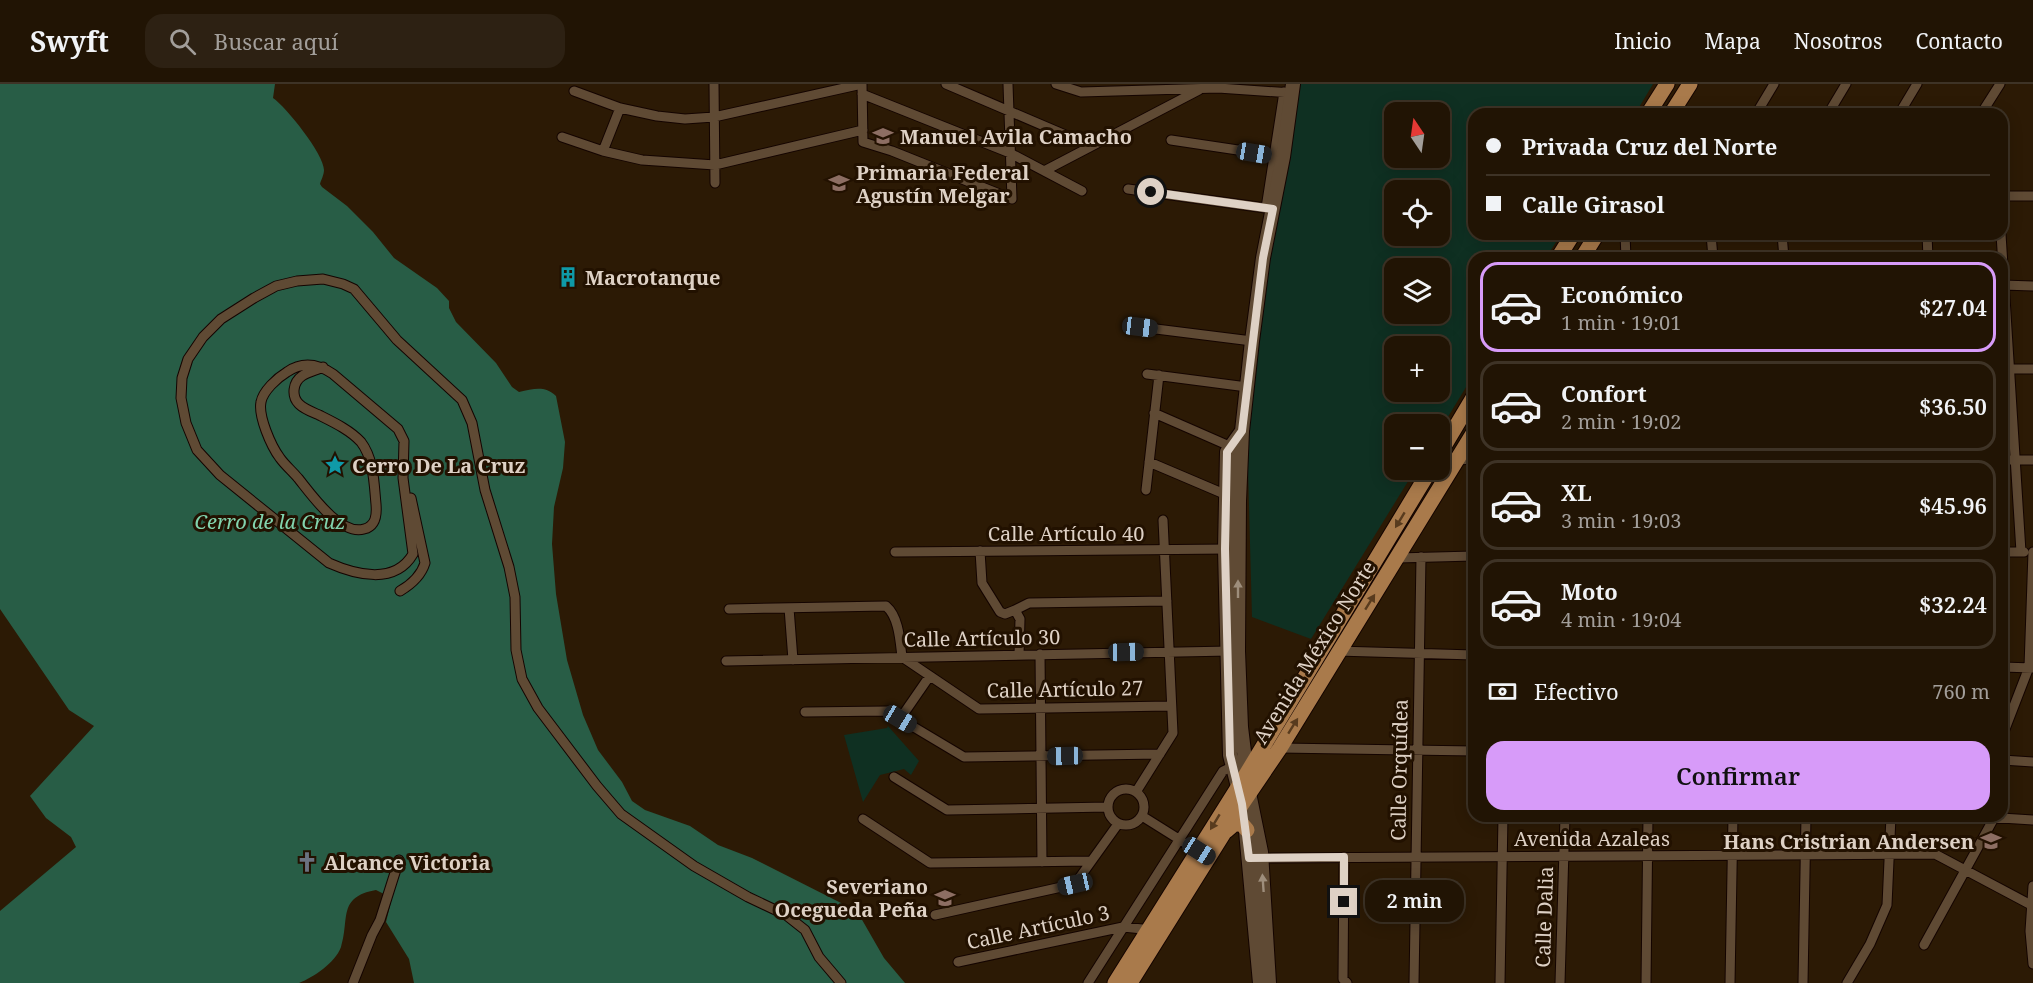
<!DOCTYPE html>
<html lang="es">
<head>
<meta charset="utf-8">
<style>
	body { margin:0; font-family:"Noto Serif",serif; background:#2d2113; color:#f1f3f6; height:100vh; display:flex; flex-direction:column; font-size:22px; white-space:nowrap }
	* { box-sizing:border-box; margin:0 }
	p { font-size:20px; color:#a29e9a }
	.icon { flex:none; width:33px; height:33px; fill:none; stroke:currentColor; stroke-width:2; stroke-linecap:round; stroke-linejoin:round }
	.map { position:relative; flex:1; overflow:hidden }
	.side { position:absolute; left:1468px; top:168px; width:540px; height:570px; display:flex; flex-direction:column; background:#211404; border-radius:18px; box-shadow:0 3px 15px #0003,0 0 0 2px #3e3326 }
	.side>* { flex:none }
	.top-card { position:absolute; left:1468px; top:24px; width:540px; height:132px; border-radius:18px; box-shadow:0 3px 15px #0003,0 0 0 2px #3e3326; display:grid; align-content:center; height:132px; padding:0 18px; background:#211404 }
	.needle { width:39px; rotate:347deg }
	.controls { position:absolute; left:1384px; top:18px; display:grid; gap:12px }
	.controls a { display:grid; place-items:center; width:66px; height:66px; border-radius:12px; background:#211404; box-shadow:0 3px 15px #0003,0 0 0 2px #3e3326; font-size:30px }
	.end { position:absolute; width:27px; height:27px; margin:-14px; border:8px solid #ded1c5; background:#111; box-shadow:0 0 0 3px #111 }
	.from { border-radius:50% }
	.bubble { position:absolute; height:42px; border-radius:18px; background:#211404; box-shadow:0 3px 15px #0003,0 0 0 2px #3e3326; font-size:20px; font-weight:600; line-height:42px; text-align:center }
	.car { position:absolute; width:18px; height:36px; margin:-18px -9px; border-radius:8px; box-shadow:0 0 4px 2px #0007; background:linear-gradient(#222 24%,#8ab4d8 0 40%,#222 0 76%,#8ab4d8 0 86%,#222 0) }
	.top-card b { display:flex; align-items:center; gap:21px; height:57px; font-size:22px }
	.top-card b+b { border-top:2px solid #3e3326 }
	.top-card i { width:15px; height:15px; background:#f1f3f6 }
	ul { padding:10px 0 0; list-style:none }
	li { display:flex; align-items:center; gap:18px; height:90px; margin:0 12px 9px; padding:0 6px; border:3px solid #3e3326; border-radius:18px }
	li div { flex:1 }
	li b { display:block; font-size:22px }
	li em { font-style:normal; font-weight:600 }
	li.current { border-color:#d79bf9 }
	li>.icon { width:54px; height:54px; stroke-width:1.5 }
	.pay { display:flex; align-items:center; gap:15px; height:66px; padding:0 18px; font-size:22px }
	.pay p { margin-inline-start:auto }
	.button { display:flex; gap:12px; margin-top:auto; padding:12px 18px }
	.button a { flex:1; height:69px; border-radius:18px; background:#d79bf9; color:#111; font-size:24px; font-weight:600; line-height:69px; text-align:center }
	header { display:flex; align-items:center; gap:36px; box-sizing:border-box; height:84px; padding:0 30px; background:#211404; border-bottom:2px solid #3e3326 }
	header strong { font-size:28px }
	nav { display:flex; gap:33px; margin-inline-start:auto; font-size:21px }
	.search { width:420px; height:54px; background:#2d2113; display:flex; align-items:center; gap:15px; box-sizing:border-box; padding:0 21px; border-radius:18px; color:#a29e9a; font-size:22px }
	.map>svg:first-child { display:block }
	.green { fill:#0f3022; fill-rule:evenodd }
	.forest { fill:#285d46 }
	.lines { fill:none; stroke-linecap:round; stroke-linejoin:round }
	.street-casing { stroke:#140400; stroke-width:11 }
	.secondary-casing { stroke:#140400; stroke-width:16 }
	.primary-casing { stroke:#140400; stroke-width:17 }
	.street { stroke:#5f4a34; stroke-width:9 }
	.secondary { stroke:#5f4a34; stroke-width:14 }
	.primary { stroke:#a97a4b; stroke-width:15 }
	.oneway { fill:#583b1e }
	.oneway2 { fill:#9e8e7c }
	.route { stroke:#ded1c5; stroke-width:8 }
	.labels { text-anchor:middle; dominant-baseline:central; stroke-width:6; stroke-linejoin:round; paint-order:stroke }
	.poi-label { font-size:20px; font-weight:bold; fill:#ded1c5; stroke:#210; text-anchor:start }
	.park-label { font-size:20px; font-style:italic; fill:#82d4ae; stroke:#210 }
	.street-label { font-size:20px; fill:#ded1c5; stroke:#210 }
</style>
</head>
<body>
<header>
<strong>Swyft</strong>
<div class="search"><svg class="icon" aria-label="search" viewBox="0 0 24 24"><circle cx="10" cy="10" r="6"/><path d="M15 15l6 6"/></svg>Buscar aquí</div>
<nav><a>Inicio</a><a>Mapa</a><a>Nosotros</a><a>Contacto</a></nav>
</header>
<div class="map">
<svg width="2033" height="899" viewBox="0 0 2033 899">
	<rect width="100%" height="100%" fill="#2c1a05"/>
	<!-- green -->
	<path class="green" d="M1298,0h355l-18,30h-161v120h87l-15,24h-72v116l-34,56v-6h-45v46h20l-104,169 -59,-22 -5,-185 21,-172zM1395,28h45v46h-45zM1395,106h45v46h-45zM1395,184h45v46h-45zM1395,262h45v46h-45z
		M888,642l31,35 -8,14 -7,-6 -24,6 -17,27 -19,-67 43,-7z"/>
	<!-- forest -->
	<path class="forest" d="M0,0h275l-2,14c13,9 51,56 51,72 0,5 -3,10 -4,14l2,3 25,19 26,26 21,26 43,30 12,13v7l7,14 40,41 16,24 7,5c15,-3 25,-7 37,4l9,46 -2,26 -9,39 -2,37 4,50 11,66 16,55 15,35 24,32 10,19 13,9 45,16 28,19 34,13 95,48 14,12 23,40 21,25h-491l-5,-24 -23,-37 6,-24 -16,-8c-39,7 -26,29 -35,57 -6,16 -27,30 -42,36h-299v-72l76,-64 -5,-10 -25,-19 -16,-22 64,-70 -25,-16 -69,-101z"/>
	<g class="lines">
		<!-- street casing -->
		<g class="street-casing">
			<path id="street" d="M714,0l1,99
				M946,0l145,62
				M1056,0l25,8 137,-4 74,5
				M574,7l46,17 37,8 28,3 29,-2 148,-33 1,58 29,9 120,48 -4,-115
				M862,10l148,59 72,38
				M1756,30l18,-30
				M1828,30l18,-30
				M1899,30l18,-30
				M1981,30l19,-30
				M562,53l41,14 39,9 73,5 148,-35
				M1171,56l107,16
				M603,67l17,-43
				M1044,87l155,-81
				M1128,105l145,20
				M2002,112h31
				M1266,124l18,-116
				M1625,150l1,24
				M1711,150l2,24
				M1782,150l2,24
				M1927,150l1,24
				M2001,150l20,318
				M2002,201l31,1
				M1140,243l112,14
				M323,283c-6,3 -15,5 -21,9 -9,6 -11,20 -3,28 5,5 13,8 20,11 14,7 31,15 42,27 13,17 13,42 15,62 1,11 0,22 -12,25 -24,7 -53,-35 -66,-51 -6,-7 -13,-13 -18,-20 -9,-12 -22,-42 -19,-56 2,-11 16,-24 26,-30 16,-11 31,-8 46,2l65,55 6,12 -1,37 10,76c-18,31 -57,21 -84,9l-109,-88 -23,-25 -11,-27 -5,-25 1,-20 6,-19 15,-22 18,-18 33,-21 22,-12 21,-5 26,-2 20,5 11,5 43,51 65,60 10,23 13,67 24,77 6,30 1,53 6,29 16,29 59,78 24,28 73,52 54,31 38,18 19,15 14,27 22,26
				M2002,285h31
				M1147,290l100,13
				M1154,329l80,35
				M1457,376l17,-1
				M2002,376h31
				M1149,378l80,34
				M1146,406l13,-115
				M980,467l2,32 18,29 5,2 10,-4 5,9 -1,36
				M895,468l333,-3
				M2002,468h22
				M1397,474l77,-2
				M400,507c12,-7 21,-15 25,-28l-14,-65
				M789,524l4,52
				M729,525l157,-3c13,11 14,35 16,51l77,52 192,-3
				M1015,526l14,-7 138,-2
				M1337,567l137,4
				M1040,570l2,208
				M726,577l504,-10
				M2002,583l31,1
				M805,628l82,-1 77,46 196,-3
				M900,635l29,-42
				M2002,653l27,-70 4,-115
				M1280,664l194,3
				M2002,676l31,2
				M894,693l53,33 161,-3
				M1108 723a18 18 0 1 1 36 0a18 18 0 1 1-36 0Z
				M1136,708l37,-59 -10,-213
				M1142,732l59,37
				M1969,732l64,4
				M863,735l67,44 161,-2
				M1344,773l-1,122 4,4
				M1256,774l679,-4 98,52
				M2033,802l-3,45 3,33
				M935,831l140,-31 43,-60
				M1924,861l70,-127
				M958,878l165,-35 29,3
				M353,899l19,-48 8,-15 19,-60
				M1088,899l135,-212 15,-7
				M1414,899l7,-426
				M1500,899l3,-167
				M1560,899l5,-167
				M1646,899l2,-167
				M1730,899l3,-167
				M1803,899l3,-167
				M1847,899l23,-39 17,-39 4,-89"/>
		</g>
		<!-- secondary casing -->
		<g class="secondary-casing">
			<path id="secondary" d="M1240,711l-10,-40 -5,-206 2,-97 15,-21
				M1245,736l15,163
				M1269,899l-8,-131 -12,-59 -8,-66 -3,-76 1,-150 3,-70 10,-90 11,-83 20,-101 10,-73"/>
		</g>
		<!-- primary casing -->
		<g class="primary-casing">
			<path id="primary" d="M1648,30l19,-30
				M1671,30l19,-30
				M1558,174l15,-24
				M1582,174l15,-24
				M1440,369l34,-57
				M1226,747l7,-6 8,-2 6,7
				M1115,899l132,-210 183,-303
				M1130,899l112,-179 38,-56 194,-316"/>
		</g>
		<!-- street -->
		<use href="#street" class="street"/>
		<!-- secondary -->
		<use href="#secondary" class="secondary"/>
		<!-- primary -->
		<use href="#primary" class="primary"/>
	</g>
	<!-- one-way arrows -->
	<defs><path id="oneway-solid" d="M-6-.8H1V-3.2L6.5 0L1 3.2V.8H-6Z" transform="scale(1.5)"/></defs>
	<g class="oneway">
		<use href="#oneway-solid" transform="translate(1400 436) rotate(121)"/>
		<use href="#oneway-solid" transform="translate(1370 518) rotate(-58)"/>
		<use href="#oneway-solid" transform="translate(1293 642) rotate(-58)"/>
		<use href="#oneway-solid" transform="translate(1215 738) rotate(121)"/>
	</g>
	<g class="oneway2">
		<use href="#oneway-solid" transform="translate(1238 505) rotate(-90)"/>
		<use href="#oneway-solid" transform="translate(1263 799) rotate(-94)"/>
	</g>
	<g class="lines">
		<!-- route -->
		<path class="route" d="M1151,108l122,17 -10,49 -21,173 -15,21 -2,97 5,206 12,49 7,54 95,-1v45"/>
	</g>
	<!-- icons -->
	<defs>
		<g id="school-bare" transform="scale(1.62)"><path d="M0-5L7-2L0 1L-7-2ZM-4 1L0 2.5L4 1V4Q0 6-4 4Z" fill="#8d6e63" stroke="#210" stroke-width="2.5" paint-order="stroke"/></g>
		<g id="building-bare" transform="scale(1.62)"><path d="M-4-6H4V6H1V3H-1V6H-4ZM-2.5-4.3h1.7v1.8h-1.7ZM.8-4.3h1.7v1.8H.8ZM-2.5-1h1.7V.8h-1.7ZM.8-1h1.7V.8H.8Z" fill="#0f9aa8" stroke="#210" stroke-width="2.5" paint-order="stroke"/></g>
		<g id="sight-bare" transform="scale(1.62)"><path d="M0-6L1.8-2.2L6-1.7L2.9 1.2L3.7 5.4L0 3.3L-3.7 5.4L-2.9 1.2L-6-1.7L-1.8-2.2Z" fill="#0f9aa8" stroke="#210" stroke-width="2.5" paint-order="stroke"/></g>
		<g id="church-bare" transform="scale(1.62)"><path d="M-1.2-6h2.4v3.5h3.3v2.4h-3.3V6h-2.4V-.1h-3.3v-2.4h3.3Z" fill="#6b7280" stroke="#210" stroke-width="2.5" paint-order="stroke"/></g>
	</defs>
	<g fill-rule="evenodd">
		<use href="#school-bare" x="883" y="52"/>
		<use href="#school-bare" x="839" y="99"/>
		<use href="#building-bare" x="568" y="193"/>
		<use href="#sight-bare" x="335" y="381"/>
		<use href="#school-bare" x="1991" y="757"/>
		<use href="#church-bare" x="307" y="778"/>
		<use href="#school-bare" x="945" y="814"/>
	</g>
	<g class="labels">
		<!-- poi labels -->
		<g class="poi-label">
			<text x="900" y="52">Manuel Avila Camacho</text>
			<text x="856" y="88">Primaria Federal<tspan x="856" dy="23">Agustín Melgar</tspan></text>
			<text x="585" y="193">Macrotanque</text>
			<text x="352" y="381">Cerro De La Cruz</text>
			<text x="1974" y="757" text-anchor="end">Hans Cristrian Andersen</text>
			<text x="324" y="778">Alcance Victoria</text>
			<text x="928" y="802" text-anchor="end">Severiano<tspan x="928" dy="23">Ocegueda Peña</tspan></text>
		</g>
		<!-- park labels -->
		<g class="park-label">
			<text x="270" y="437">Cerro de la Cruz</text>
		</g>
		<!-- street labels -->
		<g class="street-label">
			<text x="1066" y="449">Calle Artículo 40</text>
			<text transform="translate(982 554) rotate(-1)">Calle Artículo 30</text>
			<text transform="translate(1314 568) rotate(-58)">Avenida México Norte</text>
			<text transform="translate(1065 605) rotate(-1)">Calle Artículo 27</text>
			<text transform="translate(1399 686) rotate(-89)">Calle Orquídea</text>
			<text x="1592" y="754">Avenida Azaleas</text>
			<text transform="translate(1544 833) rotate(-88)">Calle Dalia</text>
			<text transform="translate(1038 843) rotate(-12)">Calle Artículo 3</text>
		</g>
	</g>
</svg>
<div class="controls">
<a><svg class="needle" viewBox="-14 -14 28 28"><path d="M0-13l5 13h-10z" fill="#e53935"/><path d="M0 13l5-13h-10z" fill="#a29e9a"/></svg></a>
<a><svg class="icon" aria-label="locate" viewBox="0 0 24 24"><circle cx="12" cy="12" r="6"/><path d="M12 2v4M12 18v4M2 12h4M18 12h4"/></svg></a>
<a><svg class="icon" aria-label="layers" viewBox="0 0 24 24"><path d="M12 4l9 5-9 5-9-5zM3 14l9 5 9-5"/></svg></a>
<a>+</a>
<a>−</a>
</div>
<i class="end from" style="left:1151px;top:108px"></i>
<i class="end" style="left:1344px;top:818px"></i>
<div class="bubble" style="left:1365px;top:796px;width:99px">2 min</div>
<i class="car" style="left:1254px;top:69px;rotate:99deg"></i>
<i class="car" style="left:1140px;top:243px;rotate:97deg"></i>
<i class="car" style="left:1126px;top:568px;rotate:89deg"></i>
<i class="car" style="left:900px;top:635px;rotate:121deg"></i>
<i class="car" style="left:1065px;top:672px;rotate:269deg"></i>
<i class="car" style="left:1199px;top:767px;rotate:122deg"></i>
<i class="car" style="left:1075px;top:800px;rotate:257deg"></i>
<div class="top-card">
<b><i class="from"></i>Privada Cruz del Norte</b>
<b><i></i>Calle Girasol</b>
</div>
<section class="side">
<ul>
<li class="current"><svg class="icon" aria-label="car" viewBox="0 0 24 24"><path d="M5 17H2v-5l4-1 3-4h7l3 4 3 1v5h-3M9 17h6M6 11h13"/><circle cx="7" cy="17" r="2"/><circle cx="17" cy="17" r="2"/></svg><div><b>Económico</b><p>1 min · 19:01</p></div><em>$27.04</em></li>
<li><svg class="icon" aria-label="car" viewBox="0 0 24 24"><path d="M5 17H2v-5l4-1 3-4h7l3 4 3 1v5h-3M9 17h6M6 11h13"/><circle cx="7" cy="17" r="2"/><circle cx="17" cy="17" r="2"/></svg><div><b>Confort</b><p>2 min · 19:02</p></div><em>$36.50</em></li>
<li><svg class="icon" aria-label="car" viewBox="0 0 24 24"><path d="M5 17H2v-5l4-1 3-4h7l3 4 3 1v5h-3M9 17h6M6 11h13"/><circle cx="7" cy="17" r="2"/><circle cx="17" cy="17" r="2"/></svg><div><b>XL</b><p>3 min · 19:03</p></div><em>$45.96</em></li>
<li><svg class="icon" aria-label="car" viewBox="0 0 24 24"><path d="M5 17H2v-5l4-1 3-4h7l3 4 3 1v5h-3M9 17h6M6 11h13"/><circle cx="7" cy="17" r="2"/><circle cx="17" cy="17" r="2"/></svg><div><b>Moto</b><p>4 min · 19:04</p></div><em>$32.24</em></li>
</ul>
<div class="pay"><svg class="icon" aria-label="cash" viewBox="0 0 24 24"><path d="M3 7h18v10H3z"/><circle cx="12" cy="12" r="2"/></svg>Efectivo<p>760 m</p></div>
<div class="button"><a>Confirmar</a></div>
</section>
</div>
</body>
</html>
